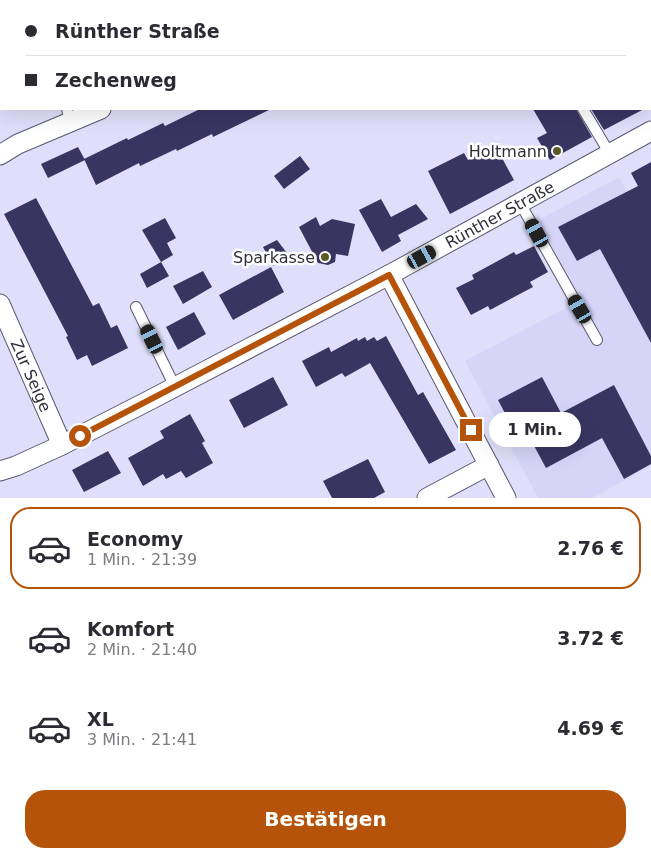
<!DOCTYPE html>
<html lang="de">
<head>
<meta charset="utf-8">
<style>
	body { margin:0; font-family:"DejaVu Sans",sans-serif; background:#f2f2f3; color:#2b2b33; height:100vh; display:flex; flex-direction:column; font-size:19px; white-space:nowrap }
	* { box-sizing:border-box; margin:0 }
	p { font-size:16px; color:#7c7c81 }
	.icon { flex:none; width:28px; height:28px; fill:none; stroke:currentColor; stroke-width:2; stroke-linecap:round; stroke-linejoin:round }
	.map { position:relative; height:498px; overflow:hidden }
	.panel { display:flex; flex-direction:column; background:#fff; flex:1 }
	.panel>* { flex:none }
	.guide { position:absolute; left:0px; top:0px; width:651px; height:110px; box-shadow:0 5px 20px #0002; display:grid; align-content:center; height:110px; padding:0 25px; background:#fff }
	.end { position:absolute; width:22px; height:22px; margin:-11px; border:6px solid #b45309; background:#fff; box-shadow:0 0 0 2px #fff }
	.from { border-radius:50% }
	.bubble { position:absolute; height:35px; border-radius:18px; background:#fff; box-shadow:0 5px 20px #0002; font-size:16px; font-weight:600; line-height:35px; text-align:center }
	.car { position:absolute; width:15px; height:30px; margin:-15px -8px; border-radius:6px; box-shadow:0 0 4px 1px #0007; background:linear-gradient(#222 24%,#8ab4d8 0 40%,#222 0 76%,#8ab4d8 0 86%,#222 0) }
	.guide b { display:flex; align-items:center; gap:18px; height:48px; font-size:19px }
	.guide b+b { border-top:1px solid #e1e1e2 }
	.guide i { width:12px; height:12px; background:#2b2b33 }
	ul { padding:9px 0 0; list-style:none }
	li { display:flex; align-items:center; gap:15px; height:82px; margin:0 10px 8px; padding:0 15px; border:2px solid transparent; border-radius:20px }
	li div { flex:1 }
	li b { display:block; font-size:19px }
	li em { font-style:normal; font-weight:600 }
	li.on { border-color:#b45309 }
	li>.icon { width:45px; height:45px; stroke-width:1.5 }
	.action { display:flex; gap:10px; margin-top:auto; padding:10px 25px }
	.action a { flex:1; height:58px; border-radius:20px; background:#b45309; color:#fff; font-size:20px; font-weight:600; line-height:58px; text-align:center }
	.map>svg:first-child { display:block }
	.built { fill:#d6d5f8 }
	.building { fill:#393561 }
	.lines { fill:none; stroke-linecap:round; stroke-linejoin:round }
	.lane-casing { stroke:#5a5971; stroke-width:12 }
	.street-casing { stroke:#5a5971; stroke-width:21 }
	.lane { stroke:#fff; stroke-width:10 }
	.street { stroke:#fff; stroke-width:19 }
	.route { stroke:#b45309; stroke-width:6 }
	.poi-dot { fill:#5c5926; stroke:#fff; stroke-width:2 }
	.labels { text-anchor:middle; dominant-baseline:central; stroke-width:5; stroke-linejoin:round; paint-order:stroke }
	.poi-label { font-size:16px; fill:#30303a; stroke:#fff; text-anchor:end }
	.street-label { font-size:16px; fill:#30303a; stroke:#fff }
</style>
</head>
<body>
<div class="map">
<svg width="651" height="498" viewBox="0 0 651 498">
	<rect width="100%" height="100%" fill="#e0dffb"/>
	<!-- built -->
	<path class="built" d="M619,177l32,60v229l-59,32h-54l-73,-137 104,-55 -42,-80z"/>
	<!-- building -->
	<path class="building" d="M200,109h71l-58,28 -1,-3 -35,17 -1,-2 -36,17 -1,-3 -43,22 -12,-26 43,-21 1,2 35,-17 2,3z
		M533,109h43l16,28 -42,23 -13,-22 10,-5z
		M591,109h53l-40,21z
		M495,145l19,35 -64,34 -22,-43 36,-18 4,7z
		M78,147l7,13 -37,18 -7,-14z
		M300,156l10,13 -26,20 -10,-13z
		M651,162v181l-51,-94 -23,12 -19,-34 80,-41 -7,-13z
		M36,198l57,108 6,-3 12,25 6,-3 11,23 -36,18 -5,-11 -10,5 -11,-23 2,-1 -64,-122z
		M381,199l10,18 25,-13 12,15 -30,16 3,6 -19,11 -23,-42z
		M316,217l4,9 12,-7 23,5 -7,32 -12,-2 -1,8 -7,3 -10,-2 -19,-36z
		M165,218l11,20 -9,5 6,12 -12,7 8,14 -22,12 -7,-14 21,-12 -19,-32z
		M277,240l13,17 -17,9 -10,-19z
		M534,246l14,26 -18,10 3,5 -43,23 -2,-4 -17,9 -15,-27 18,-9 -2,-4 42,-23 2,3z
		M271,267l13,25 -51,28 -14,-25z
		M203,271l9,16 -29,17 -10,-18z
		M194,312l12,22 -28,16 -12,-23z
		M386,336l32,59 5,-3 33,58 -27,14 -59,-101 -25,14 -3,-4 -26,14 -14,-26 27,-14 2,5 26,-14 1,3 7,-4 2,4 7,-4 3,4z
		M273,377l15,28 -44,23 -15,-28z
		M542,377l19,36 53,-28 37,71v8l-27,15 -22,-41 -56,30 -21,-39 -9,5 -18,-34z
		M190,414l15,27 -3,2 11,20 -27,15 -5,-7 -15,8 -3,-5 -20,12 -15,-28 36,-20 -4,-7z
		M108,451l13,22 -37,19 -12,-22z
		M368,459l17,33 -11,6h-42l-9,-17z"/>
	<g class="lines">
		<!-- lane casing -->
		<g class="lane-casing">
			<path id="lane" d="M3,0l1,1
				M67,109l3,13
				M583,109l27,45
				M520,203l77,137
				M136,307l39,80"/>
		</g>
		<!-- street casing -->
		<g class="street-casing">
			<g id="street">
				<path d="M347,1l2,-1"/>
				<path d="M0,155l18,-11 83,-35"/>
				<path d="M389,275l117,223"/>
				<path id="s1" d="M0,304l62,141"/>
				<path id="s2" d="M0,471l16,-5 46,-21 88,-45 239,-125 262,-144"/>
				<path d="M427,498l62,-33"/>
			</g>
		</g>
		<!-- lane -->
		<use href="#lane" class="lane"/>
		<!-- street -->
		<use href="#street" class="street"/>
	</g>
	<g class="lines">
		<!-- route -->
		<path class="route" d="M80,436l309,-161 82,155"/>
	</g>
	<!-- markers -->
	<g class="poi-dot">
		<circle cx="557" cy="151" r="5"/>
		<circle cx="325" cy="257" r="5"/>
	</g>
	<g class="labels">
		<!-- poi labels -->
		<g class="poi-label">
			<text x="547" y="151">Holtmann</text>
			<text x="315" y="257">Sparkasse</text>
		</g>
		<!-- street labels -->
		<g class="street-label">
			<text stroke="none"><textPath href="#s2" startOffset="562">Rünther Straße</textPath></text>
			<text stroke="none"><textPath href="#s1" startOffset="78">Zur Seige</textPath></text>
		</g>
	</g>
</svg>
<i class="end from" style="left:80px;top:436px"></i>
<i class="end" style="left:471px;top:430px"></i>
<div class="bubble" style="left:489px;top:412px;width:92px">1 Min.</div>
<i class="car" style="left:537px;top:233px;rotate:331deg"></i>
<i class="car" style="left:422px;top:257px;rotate:61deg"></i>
<i class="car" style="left:580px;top:309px;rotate:330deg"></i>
<i class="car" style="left:152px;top:339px;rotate:334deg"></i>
<div class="guide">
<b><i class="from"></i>Rünther Straße</b>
<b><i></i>Zechenweg</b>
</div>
</div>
<section class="panel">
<ul>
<li class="on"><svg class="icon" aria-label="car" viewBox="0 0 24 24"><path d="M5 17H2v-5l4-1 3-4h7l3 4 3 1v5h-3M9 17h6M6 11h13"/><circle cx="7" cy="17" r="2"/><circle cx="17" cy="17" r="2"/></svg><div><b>Economy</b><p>1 Min. · 21:39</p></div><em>2.76 €</em></li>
<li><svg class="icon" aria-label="car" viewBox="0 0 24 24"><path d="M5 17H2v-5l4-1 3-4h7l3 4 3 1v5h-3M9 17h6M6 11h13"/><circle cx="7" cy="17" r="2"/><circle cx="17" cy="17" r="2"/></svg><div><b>Komfort</b><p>2 Min. · 21:40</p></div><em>3.72 €</em></li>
<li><svg class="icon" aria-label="car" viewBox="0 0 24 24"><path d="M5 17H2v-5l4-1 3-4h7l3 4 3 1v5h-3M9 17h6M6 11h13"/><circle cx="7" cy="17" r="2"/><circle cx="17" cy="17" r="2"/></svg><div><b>XL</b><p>3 Min. · 21:41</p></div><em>4.69 €</em></li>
</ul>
<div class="action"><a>Bestätigen</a></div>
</section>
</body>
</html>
